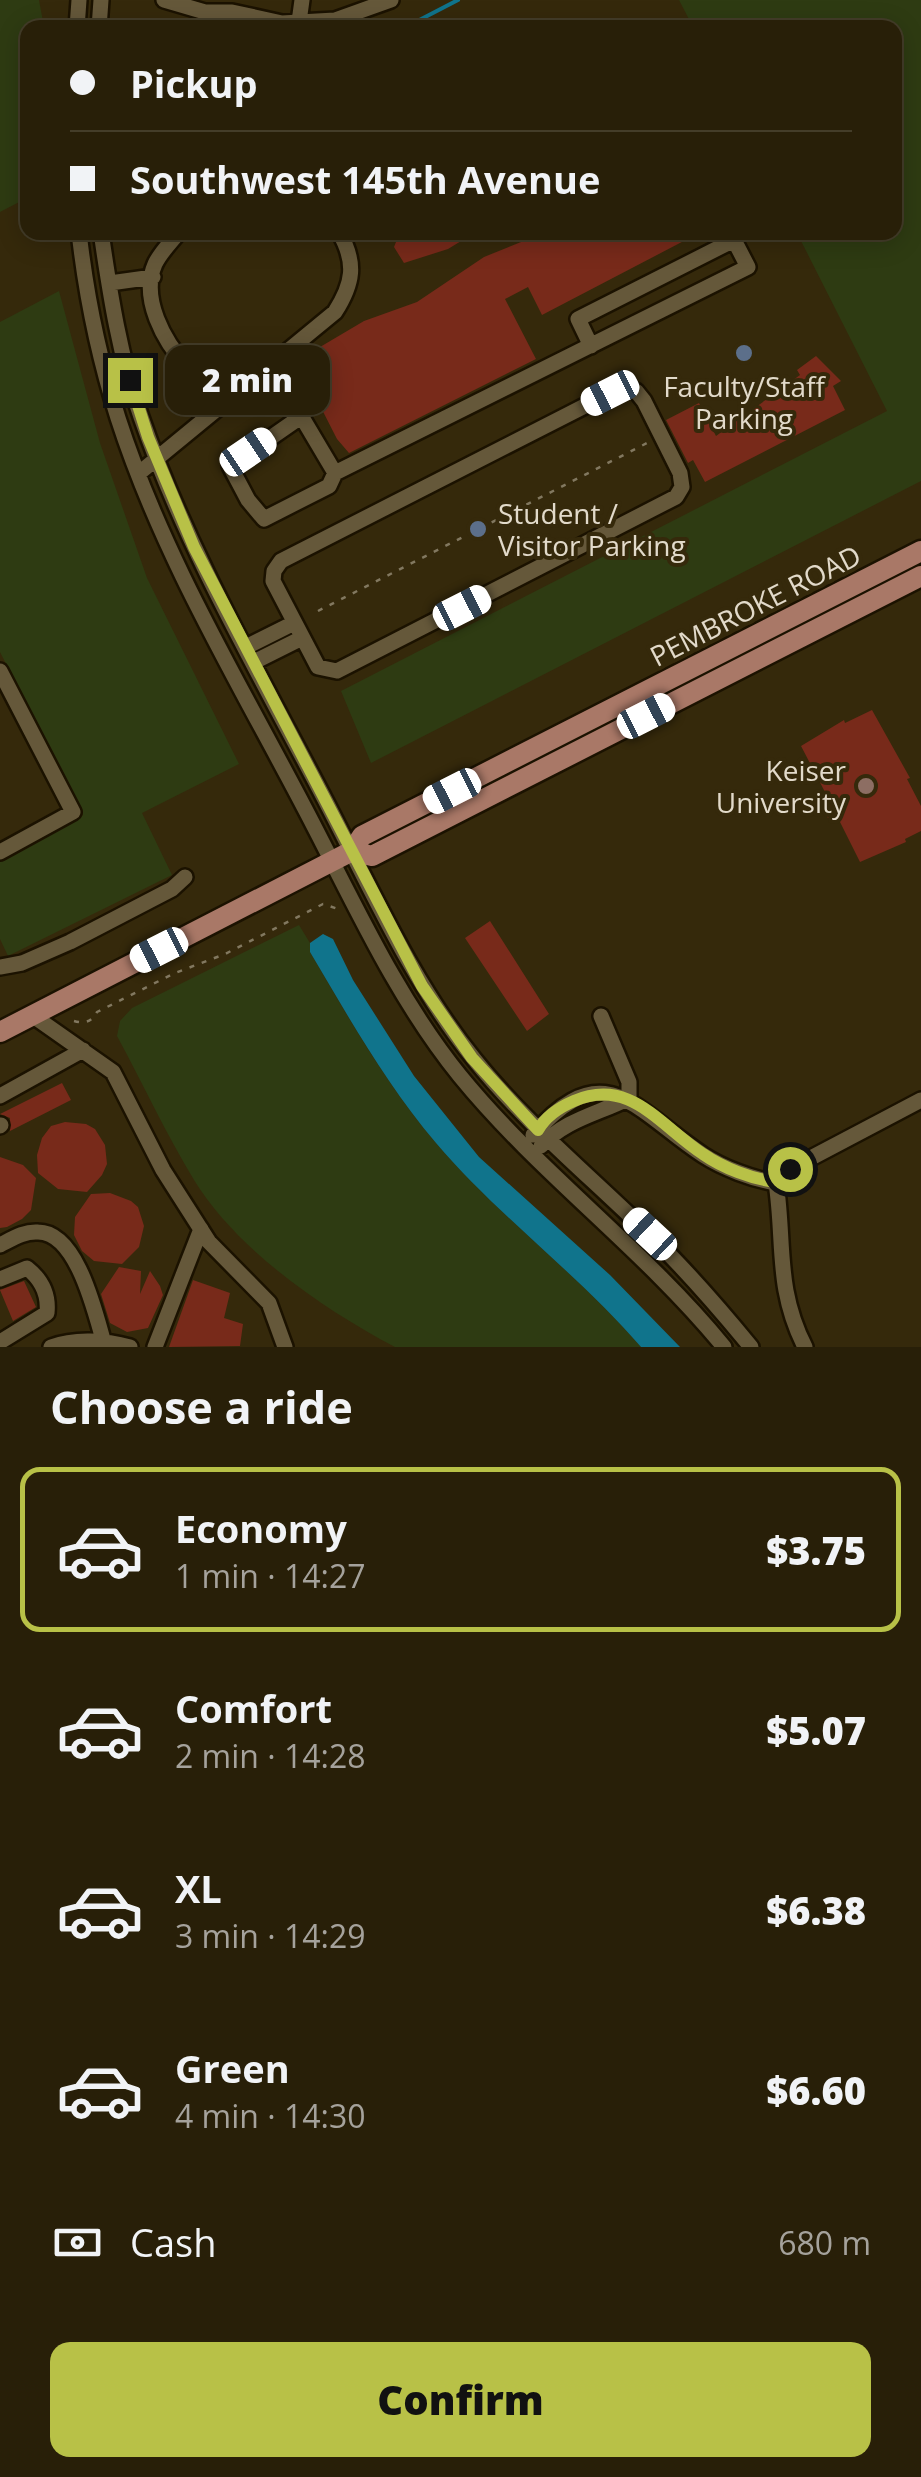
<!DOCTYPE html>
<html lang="en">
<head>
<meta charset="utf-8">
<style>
	body { margin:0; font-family:"Open Sans",sans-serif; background:#342c16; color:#f1f3f6; height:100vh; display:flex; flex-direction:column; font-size:38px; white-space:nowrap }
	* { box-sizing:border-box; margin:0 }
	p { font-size:32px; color:#a5a29c }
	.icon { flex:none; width:55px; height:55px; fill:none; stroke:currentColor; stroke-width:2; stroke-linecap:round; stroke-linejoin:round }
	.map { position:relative; height:1347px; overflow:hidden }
	.drawer { display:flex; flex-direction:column; background:#281f08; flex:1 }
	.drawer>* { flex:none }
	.banner { position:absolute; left:20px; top:20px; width:882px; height:220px; border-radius:20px; box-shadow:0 5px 25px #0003,0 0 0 2px #443d29; display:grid; align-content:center; height:220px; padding:0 50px; background:#281f08 }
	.end { position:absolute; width:45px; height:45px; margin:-22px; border:12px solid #b8c147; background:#111; box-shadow:0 0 0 5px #111 }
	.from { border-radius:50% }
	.bubble { position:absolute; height:70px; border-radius:20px; background:#281f08; box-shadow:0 5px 25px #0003,0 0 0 2px #443d29; font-size:32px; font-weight:800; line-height:70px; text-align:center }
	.car { position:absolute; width:30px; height:60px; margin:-30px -15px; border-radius:12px; box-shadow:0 0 8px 2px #0007; background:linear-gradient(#fff 24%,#345 0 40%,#fff 0 76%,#345 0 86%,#fff 0) }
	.banner b { display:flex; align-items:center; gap:35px; height:95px; font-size:38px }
	.banner b+b { border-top:2px solid #443d29 }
	.banner i { width:25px; height:25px; background:#f1f3f6 }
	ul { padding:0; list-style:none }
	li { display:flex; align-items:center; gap:30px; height:165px; margin:0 20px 15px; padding:0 30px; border:5px solid transparent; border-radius:20px }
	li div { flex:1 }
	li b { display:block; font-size:38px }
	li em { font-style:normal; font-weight:800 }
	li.active { border-color:#b8c147 }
	li>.icon { width:90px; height:90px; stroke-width:1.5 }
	h2 { padding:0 50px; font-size:45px; line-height:120px }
	.pay { display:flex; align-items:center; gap:25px; height:110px; padding:0 50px; font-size:38px }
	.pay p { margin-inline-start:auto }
	.action { display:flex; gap:20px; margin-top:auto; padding:20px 50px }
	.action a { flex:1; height:115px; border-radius:20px; background:#b8c147; color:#111; font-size:40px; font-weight:800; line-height:115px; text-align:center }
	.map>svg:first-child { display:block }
	.green { fill:#2e3b12 }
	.water { fill:#10748c }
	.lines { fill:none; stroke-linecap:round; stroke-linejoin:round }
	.stream { stroke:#10748c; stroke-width:4 }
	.building { fill:#782a1a }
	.minor-casing { stroke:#1b1200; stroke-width:20 }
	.major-casing { stroke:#1b1200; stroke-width:25 }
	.path { stroke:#827860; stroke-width:2.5; stroke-dasharray:5 8; stroke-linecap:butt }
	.minor { stroke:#65583a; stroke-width:15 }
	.major { stroke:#a97867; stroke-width:20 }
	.route { stroke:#b8c147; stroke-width:12 }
	.service-dot { fill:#5c6f8a; stroke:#35290b; stroke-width:4 }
	.education-dot { fill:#8d6e63; stroke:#35290b; stroke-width:4 }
	.labels { text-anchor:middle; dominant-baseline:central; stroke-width:8; stroke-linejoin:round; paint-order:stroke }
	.poi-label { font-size:28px; fill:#e2daca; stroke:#35290b }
	.street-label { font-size:28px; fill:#e2daca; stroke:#35290b }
</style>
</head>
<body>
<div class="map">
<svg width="921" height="1347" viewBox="0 0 921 1347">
	<rect width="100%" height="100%" fill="#35290b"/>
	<!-- green -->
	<path class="green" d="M0,0h39l5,27 -16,1 -1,170 -27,14z
		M679,0h242v481l-550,282 -30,-72 546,-280 -90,-178 98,-1v-204l-202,-1z
		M59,291l41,152 47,135 92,186 -97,49 30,62 -164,81 -8,-17v-78l83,-46 -83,-163v-330z
		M299,925l11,18v9c39,67 76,132 126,191 62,73 142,131 205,204h-246c-72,-38 -158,-97 -201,-167 -28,-46 -51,-96 -77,-144l3,-15 12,-13z"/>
	<!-- water -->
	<path class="water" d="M323,934l10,5 20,41 61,96 65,81 131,118 70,72h-39c-63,-73 -143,-131 -205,-204 -50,-59 -87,-125 -126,-191v-9z"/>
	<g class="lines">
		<!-- stream -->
		<path class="stream" d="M404,28l54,-28"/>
	</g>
	<!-- building -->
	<path class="building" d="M400,232h76l-28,17 -44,14 -10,-16z
		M546,232h155l-159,83 -14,-28 -23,12 31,60 -187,94 -12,-14 -24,-47 -4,2 -16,-31 71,-42 53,-19 67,-45z
		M816,356l25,25 -8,5 12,24 -140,72 -12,-22 -5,3 -22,-43 33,-17 17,33 84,-61 -3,-5z
		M872,710l38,68 -3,1 14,27v25l-16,8 1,3 -46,20 -24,-48 -8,4 -11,-22 8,-4 -24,-46 43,-26 1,3z
		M490,921l59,93 -22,17 -62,-93z
		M62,1083l9,17 -61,31v-13l-10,-4z
		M65,1122l21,2 9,5 10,16 2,19 -5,11 -15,17 -29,-3 -20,-16 -1,-18 5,-17 9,-12z
		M0,1157l23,8 13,13 -5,32 -9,9 -15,8 -7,1z
		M110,1193l21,8 7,6 6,19 -5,21 -17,17 -28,-3 -12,-10 -8,-16 1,-18 16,-23z
		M119,1267l22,4 -1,23 10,-23 10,15 3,9 -15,33 -21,4 -17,-9 -9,-29z
		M193,1280l37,13 -6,25 19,6 -3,22 -71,1z
		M24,1281l12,26 -23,14 -13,-31z"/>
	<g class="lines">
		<!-- minor casing -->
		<g class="minor-casing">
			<path id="minor" d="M164,0l41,12h27l50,11 53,-3 56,-20
				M299,22l3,-22
				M77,28l2,-28
				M99,28l2,-28
				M79,232c7,63 20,126 39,186 44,137 120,263 186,389 48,91 91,189 156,269 80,98 184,173 264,271
				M101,232c9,62 19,126 40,185 46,133 118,256 183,381 46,88 87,183 150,261 52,65 117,118 176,176 36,35 69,73 101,112
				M179,232c-8,10 -19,21 -24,32 -15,34 9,78 32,102 15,15 27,17 40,37
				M110,283l43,-6
				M271,365l64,108 -6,13 -65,33 -16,-19 -18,-34 72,-50
				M620,388l16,3 8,10 36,72 2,14 -6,10 -339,174 -19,-4 -45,-86 1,-10 7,-10z
				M335,473l413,-206 -14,-27 -156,79 13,27
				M138,474l197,-162c18,-28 22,-49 4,-80
				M246,647l48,-24
				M254,662l48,-24
				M0,671l73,141 -73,40
				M0,967l22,-4 48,-21 102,-53 13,-12
				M32,1015l81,57 50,98 46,72 60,61 16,44
				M601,1016l28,66v16
				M0,1096l83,-46
				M0,1126l1,-1
				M533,1135c72,-83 103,-24 170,20 20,13 49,24 73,28 9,60 -1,105 29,164
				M541,1146c25,-27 57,-32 88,-48
				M776,1183l14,-14 131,-69
				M0,1245c12,-6 24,-14 38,-13 39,0 57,80 66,111
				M0,1279l27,-11c15,12 22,26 20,45l-47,29
				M51,1347c24,-9 54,-7 79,0
				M155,1347l46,-118"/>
		</g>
		<!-- major casing -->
		<g class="major-casing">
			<path id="major" d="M352,851l20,5 549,-280
				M0,1032l352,-181 10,-15 559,-285"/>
		</g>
		<!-- path -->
		<path class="path" d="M318,611l333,-170
			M74,1021c10,3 18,1 23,-9l78,-39 50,-19 98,-50 18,6"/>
		<!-- minor -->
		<use href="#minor" class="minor"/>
		<!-- major -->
		<use href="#major" class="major"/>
	</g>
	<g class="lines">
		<!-- route -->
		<path class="route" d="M130,380l18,57 46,110 228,439 50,72 66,72c8,-14 22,-23 36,-29 56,-24 85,24 129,53 20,14 49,25 73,28l14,-13"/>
	</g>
	<!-- markers -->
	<g class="service-dot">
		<circle cx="744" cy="353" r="10"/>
		<circle cx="478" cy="529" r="10"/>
	</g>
	<circle class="education-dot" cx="866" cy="786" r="10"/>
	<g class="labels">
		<!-- poi labels -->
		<g class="poi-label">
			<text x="744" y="386">Faculty/Staff<tspan x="744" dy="32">Parking</tspan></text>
			<text x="498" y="513" text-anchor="start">Student /<tspan x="498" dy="32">Visitor Parking</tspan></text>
			<text x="846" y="770" text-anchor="end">Keiser<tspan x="846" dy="32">University</tspan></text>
		</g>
		<!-- street labels -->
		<g class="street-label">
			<text transform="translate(755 605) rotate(-27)">PEMBROKE ROAD</text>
		</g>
	</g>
</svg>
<i class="end from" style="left:790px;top:1169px"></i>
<i class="end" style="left:130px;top:380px"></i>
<div class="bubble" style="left:165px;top:345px;width:165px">2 min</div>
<i class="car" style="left:610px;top:393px;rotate:243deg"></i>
<i class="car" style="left:248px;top:452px;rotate:56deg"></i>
<i class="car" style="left:462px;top:608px;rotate:63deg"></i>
<i class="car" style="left:646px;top:716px;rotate:63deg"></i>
<i class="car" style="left:452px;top:791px;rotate:243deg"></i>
<i class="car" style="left:159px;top:950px;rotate:243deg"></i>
<i class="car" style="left:650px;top:1234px;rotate:313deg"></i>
<div class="banner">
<b><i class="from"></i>Pickup</b>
<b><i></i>Southwest 145th Avenue</b>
</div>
</div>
<section class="drawer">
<h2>Choose a ride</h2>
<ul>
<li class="active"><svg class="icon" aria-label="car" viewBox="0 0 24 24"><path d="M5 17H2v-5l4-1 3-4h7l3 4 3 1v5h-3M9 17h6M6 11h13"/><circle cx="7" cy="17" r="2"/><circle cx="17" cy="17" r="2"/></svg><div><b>Economy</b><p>1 min · 14:27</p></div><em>$3.75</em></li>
<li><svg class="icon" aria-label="car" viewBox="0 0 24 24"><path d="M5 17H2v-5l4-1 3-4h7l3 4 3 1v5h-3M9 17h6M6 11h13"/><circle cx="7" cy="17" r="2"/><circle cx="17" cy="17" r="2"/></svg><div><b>Comfort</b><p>2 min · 14:28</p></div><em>$5.07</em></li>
<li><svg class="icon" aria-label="car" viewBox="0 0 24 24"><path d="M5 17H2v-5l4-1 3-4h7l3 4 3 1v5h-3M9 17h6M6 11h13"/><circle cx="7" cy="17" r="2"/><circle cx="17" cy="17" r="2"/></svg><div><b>XL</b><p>3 min · 14:29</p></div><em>$6.38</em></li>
<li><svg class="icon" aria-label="car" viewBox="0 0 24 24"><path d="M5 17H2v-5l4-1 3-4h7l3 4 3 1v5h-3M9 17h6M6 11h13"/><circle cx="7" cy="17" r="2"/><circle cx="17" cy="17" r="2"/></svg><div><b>Green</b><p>4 min · 14:30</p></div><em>$6.60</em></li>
</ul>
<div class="pay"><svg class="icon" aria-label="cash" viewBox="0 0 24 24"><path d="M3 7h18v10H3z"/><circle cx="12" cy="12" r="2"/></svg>Cash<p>680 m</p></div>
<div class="action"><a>Confirm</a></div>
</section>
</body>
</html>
